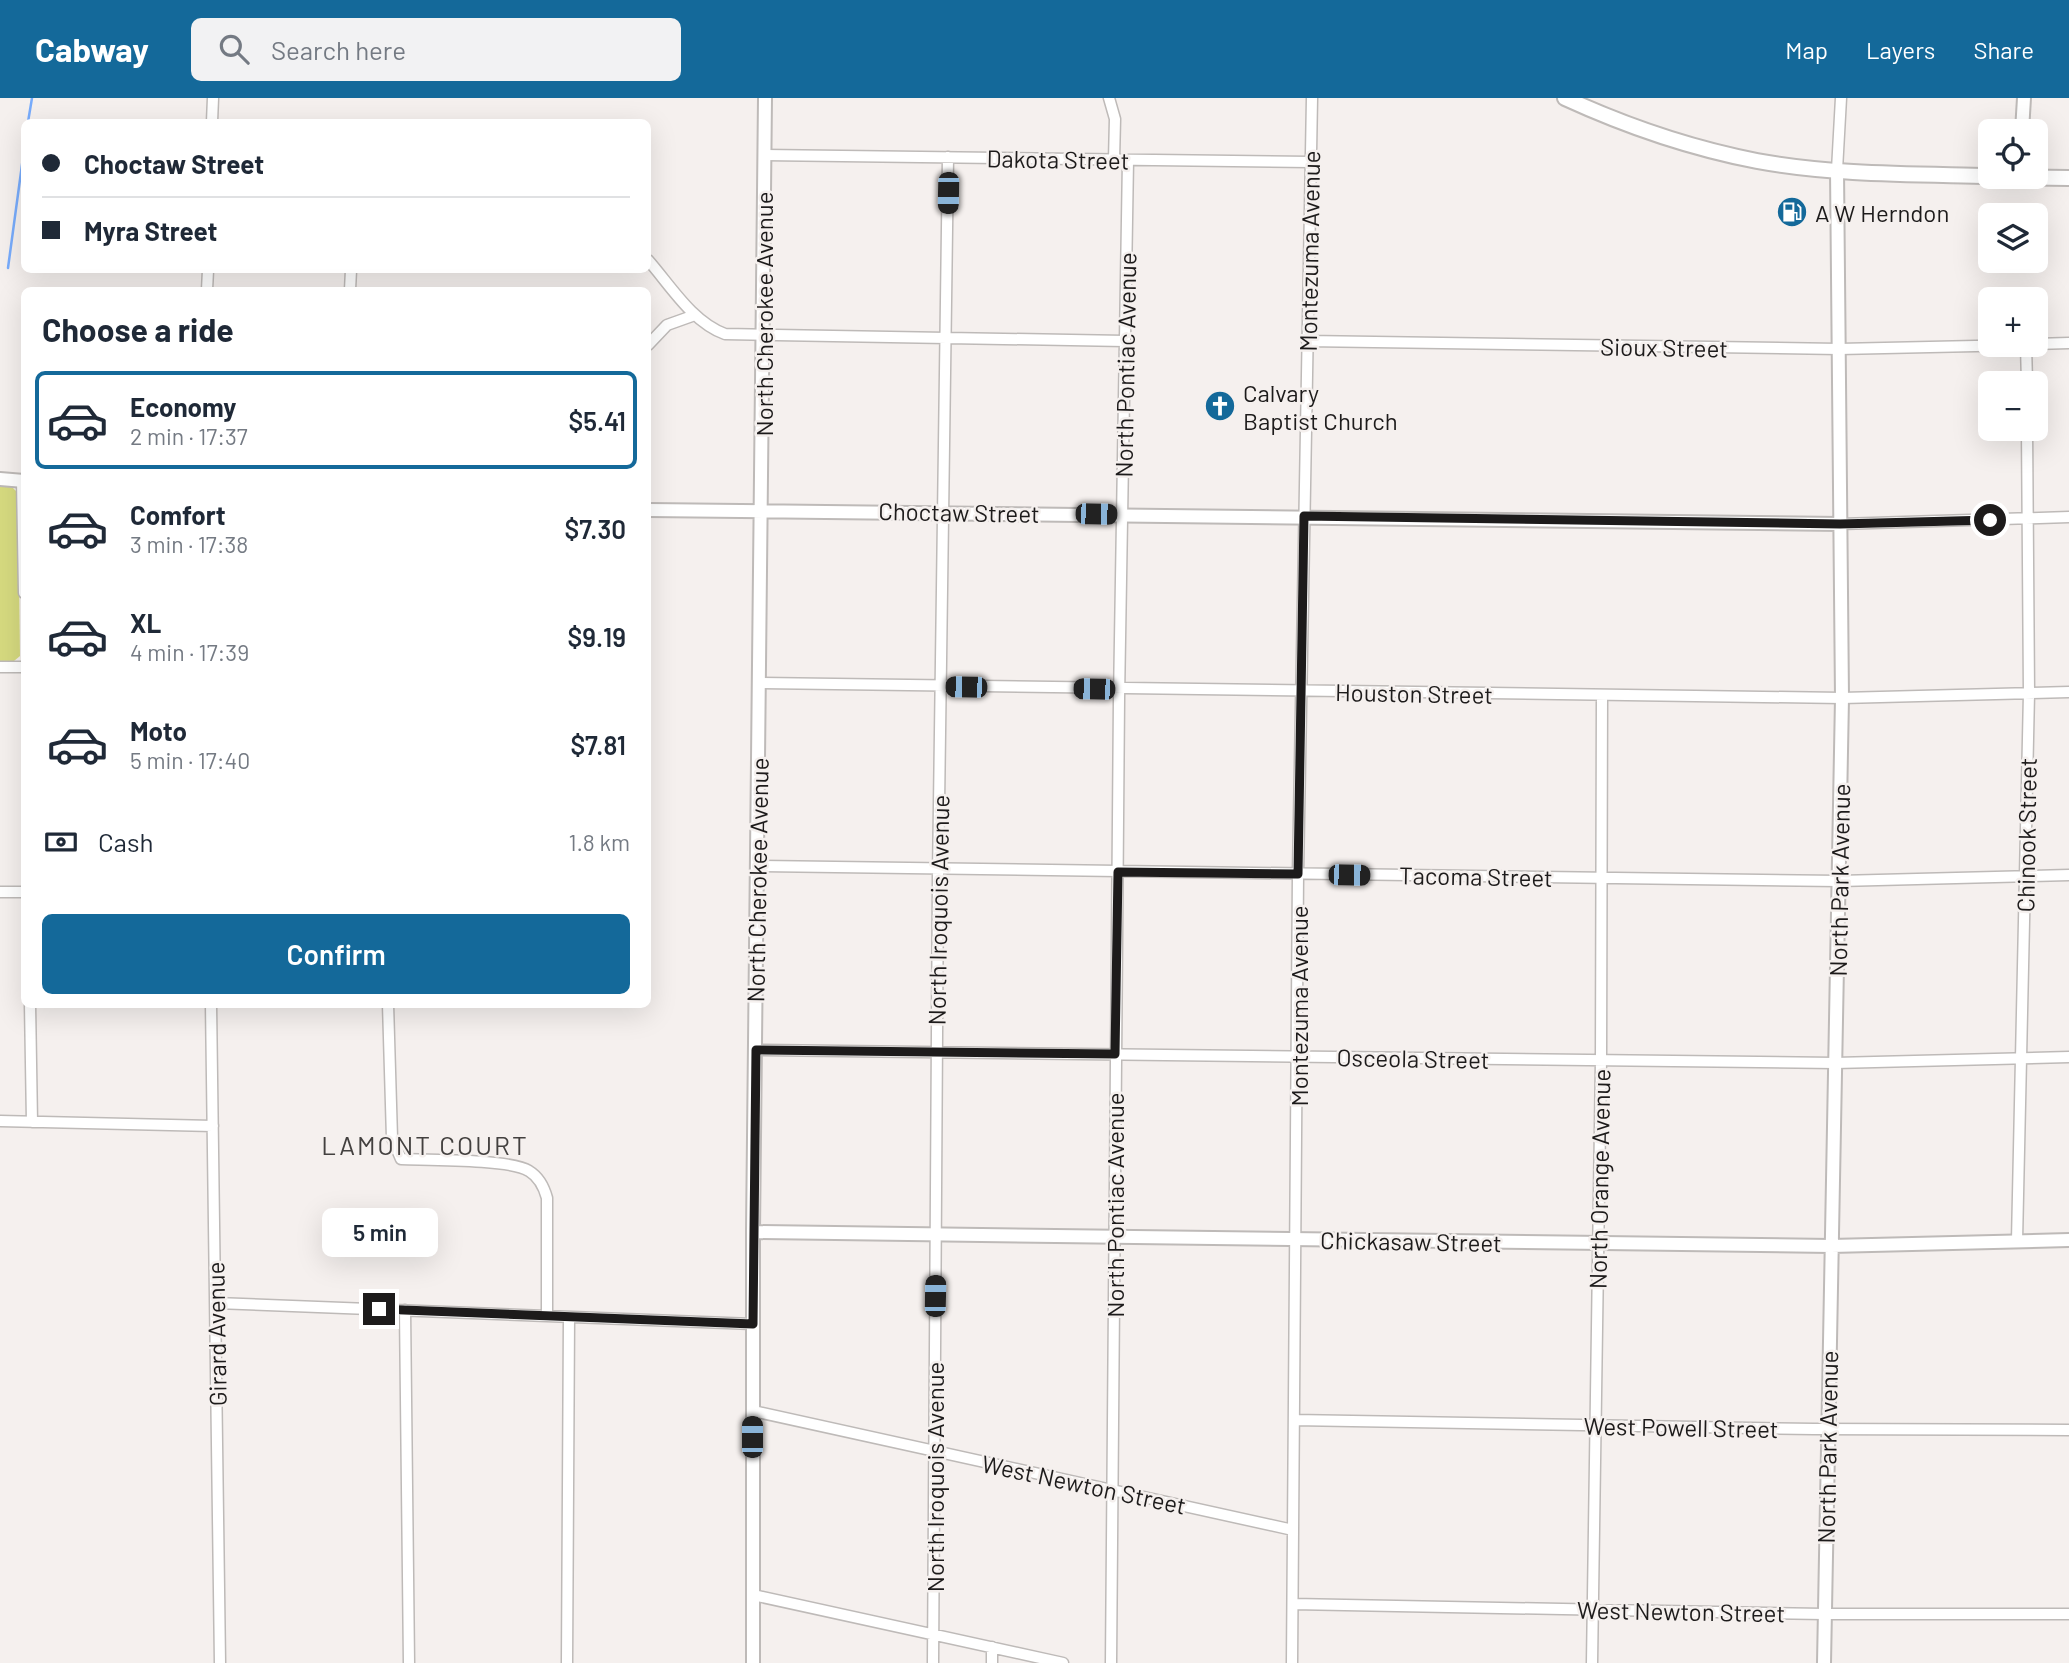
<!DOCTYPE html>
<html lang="en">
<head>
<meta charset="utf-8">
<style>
	body { margin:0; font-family:Barlow,sans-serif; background:#f2f2f3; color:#1f2937; height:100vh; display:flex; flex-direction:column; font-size:26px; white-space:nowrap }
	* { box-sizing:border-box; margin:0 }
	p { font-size:23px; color:#747a83 }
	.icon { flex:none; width:38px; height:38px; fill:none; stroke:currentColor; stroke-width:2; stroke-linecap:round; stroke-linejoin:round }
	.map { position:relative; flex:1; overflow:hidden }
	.side { position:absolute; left:21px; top:189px; width:630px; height:721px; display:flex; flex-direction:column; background:#fff; border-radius:10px; box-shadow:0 7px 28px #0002 }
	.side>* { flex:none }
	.banner { position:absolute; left:21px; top:21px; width:630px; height:154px; border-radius:10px; box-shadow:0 7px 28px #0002; display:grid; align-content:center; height:154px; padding:0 21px; background:#fff }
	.tools { position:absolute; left:1978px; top:21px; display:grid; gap:14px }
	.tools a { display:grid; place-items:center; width:70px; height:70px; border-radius:10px; background:#fff; box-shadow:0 7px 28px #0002; font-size:35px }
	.end { position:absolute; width:32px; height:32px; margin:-16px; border:9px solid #1d1b1b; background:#fff; box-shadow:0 0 0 4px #fff }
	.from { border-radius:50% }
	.bubble { position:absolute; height:49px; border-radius:10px; background:#fff; box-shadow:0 7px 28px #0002; font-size:23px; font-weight:600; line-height:49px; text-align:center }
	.car { position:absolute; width:21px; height:42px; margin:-21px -10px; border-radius:9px; box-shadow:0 0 5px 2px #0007; background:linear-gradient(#222 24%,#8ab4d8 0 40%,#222 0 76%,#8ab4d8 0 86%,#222 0) }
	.banner b { display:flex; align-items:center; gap:24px; height:66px; font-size:26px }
	.banner b+b { border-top:2px solid #e0e1e3 }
	.banner i { width:18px; height:18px; background:#1f2937 }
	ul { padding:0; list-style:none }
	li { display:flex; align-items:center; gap:21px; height:98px; margin:0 14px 10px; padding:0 7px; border:4px solid transparent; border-radius:10px }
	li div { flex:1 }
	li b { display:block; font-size:26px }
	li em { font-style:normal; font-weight:600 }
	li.on { border-color:#14699a }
	li>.icon { width:63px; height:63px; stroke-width:1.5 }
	h2 { padding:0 21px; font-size:32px; line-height:84px }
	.pay { display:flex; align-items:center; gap:18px; height:77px; padding:0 21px; font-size:26px }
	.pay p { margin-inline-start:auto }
	.cta { display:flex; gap:14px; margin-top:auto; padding:14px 21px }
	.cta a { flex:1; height:80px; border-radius:10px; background:#14699a; color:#fff; font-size:28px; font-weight:600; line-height:80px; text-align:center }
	header { display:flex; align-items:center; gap:42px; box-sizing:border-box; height:98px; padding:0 35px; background:#14699a; color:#fff }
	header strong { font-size:33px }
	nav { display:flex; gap:38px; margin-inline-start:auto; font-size:24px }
	.search { width:490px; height:63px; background:#f2f2f3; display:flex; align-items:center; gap:18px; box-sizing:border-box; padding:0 24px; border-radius:10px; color:#747a83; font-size:26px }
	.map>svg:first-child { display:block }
	.green { fill:#d6da7f }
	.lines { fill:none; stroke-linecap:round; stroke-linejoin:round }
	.stream { stroke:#78acfc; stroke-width:2.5 }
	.minor-casing { stroke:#bebab8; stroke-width:13 }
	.tertiary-casing { stroke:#bebab8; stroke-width:16 }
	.primary-casing { stroke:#bebab8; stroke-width:18 }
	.minor { stroke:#fff; stroke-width:10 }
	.tertiary { stroke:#fff; stroke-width:12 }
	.primary { stroke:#fff; stroke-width:14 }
	.route { stroke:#1d1b1b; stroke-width:9 }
	.labels { text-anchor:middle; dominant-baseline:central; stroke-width:5; stroke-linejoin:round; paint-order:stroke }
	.street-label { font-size:24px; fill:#1d1b1b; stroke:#f5f0ee }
	.poi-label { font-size:24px; fill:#1d1b1b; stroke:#f5f0ee; text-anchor:start }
	.neighbourhood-label { font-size:26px; letter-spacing:2px; fill:#43403f; stroke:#f5f0ee }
</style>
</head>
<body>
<header>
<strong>Cabway</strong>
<div class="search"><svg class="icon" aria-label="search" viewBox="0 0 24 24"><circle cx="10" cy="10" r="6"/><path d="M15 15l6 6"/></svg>Search here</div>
<nav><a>Map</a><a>Layers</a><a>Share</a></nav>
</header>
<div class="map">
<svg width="2069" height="1565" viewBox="0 0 2069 1565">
	<rect width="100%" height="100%" fill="#f5f0ee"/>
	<!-- green -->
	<path class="green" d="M0,388h11l6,6 1,4 2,160 -6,5h-14z"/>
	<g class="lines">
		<!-- stream -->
		<path class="stream" d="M28,24l4,-24
			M8,170l16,-118"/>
		<!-- minor casing -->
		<g class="minor-casing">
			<path id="minor" d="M1109,0l6,21 -1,41
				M212,24l1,-24
				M764,57l546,7
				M1837,72l4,-72
				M648,162c22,25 44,62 77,74l400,7
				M207,192l1,-20
				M350,192l1,-20
				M1307,243l532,8 182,-4
				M2035,246l34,-1
				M648,247l19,-20 28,-10
				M2026,247l1,38
				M22,382l2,113
				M1840,426l229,-7
				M0,569h24
				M759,585l1083,15 227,-6
				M758,768l1081,15 230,-6
				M0,794h24
				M30,906l2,118
				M211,906l9,659
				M388,906l4,134 9,21c26,1 110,0 128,12 10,6 15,16 18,27v118
				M756,952l1079,13 234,-6
				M0,1023l213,5
				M2017,1143l12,-548 -2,-264
				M216,1205l537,21
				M405,1212l4,353
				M753,1313l540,119
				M1294,1322l520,9 255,1
				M753,1497l310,68
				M1293,1506l531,10h245
				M567,1565l2,-346
				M933,1565l5,-786 10,-720
				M992,1565v-16
				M1111,1565l8,-964 9,-539
				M1292,1565l6,-789 14,-776
				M1592,1565l9,-603 1,-365"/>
		</g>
		<!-- tertiary casing -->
		<g class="tertiary-casing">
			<path id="tertiary" d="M2022,33l2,-33
				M0,381l24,2
				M648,412l1192,14
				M753,1134l1078,14 238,-6
				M753,1565v-431l12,-1134
				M1824,1565l18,-965 -5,-528"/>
		</g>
		<!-- primary casing -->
		<g class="primary-casing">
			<path id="primary" d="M1565,0c61,28 125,50 192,63 76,14 155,13 233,15
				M2004,79l65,1"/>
		</g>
		<!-- minor -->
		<use href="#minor" class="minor"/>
		<!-- tertiary -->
		<use href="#tertiary" class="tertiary"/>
		<!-- primary -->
		<use href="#primary" class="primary"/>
	</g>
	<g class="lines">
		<!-- route -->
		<path class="route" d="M379,1211l374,15 3,-274 359,4 3,-182 180,2 6,-358 536,8 150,-4"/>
	</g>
	<!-- icons -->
	<defs>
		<g id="fuel-disc" transform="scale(1.575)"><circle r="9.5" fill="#14699a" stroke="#f5f0ee"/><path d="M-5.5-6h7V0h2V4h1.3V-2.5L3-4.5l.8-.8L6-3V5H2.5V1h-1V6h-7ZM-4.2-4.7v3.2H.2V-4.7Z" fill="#fff"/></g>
		<g id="church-disc" transform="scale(1.575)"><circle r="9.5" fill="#14699a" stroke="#f5f0ee"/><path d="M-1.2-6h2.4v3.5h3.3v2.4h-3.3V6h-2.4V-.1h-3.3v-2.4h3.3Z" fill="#fff"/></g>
	</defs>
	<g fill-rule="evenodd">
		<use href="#fuel-disc" x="1792" y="114"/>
		<use href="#church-disc" x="1220" y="308"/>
	</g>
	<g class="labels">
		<!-- street labels -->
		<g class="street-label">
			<text transform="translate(1058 61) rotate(1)">Dakota Street</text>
			<text transform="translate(1309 153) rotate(-89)">Montezuma Avenue</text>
			<text transform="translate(763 216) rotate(-90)">North Cherokee Avenue</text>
			<text transform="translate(1664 249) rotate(1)">Sioux Street</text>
			<text transform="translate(1125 267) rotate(-89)">North Pontiac Avenue</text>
			<text transform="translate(959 414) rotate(1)">Choctaw Street</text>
			<text transform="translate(1414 595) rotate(1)">Houston Street</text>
			<text transform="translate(2026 737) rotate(-89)">Chinook Street</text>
			<text transform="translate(1476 778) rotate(1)">Tacoma Street</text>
			<text transform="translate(757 782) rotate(-89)">North Cherokee Avenue</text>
			<text transform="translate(1839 782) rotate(-89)">North Park Avenue</text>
			<text transform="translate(938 812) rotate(-89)">North Iroquois Avenue</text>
			<text transform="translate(1298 908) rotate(-90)">Montezuma Avenue</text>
			<text transform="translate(1413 960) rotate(1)">Osceola Street</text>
			<text transform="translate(1599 1081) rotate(-89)">North Orange Avenue</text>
			<text transform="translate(1114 1107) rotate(-90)">North Pontiac Avenue</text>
			<text transform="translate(1411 1143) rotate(1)">Chickasaw Street</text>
			<text transform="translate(216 1236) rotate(-91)">Girard Avenue</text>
			<text transform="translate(1681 1329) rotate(1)">West Powell Street</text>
			<text transform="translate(1827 1349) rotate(-89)">North Park Avenue</text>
			<text transform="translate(934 1379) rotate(-90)">North Iroquois Avenue</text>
			<text transform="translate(1084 1386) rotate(12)">West Newton Street</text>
			<text transform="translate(1681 1513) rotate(1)">West Newton Street</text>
		</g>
		<!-- poi labels -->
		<g class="poi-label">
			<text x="1815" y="114">A W Herndon</text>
			<text x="1243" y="294">Calvary<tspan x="1243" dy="28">Baptist Church</tspan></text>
		</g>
		<!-- neighbourhood labels -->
		<g class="neighbourhood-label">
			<text x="425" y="1046">LAMONT COURT</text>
		</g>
	</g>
</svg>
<div class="tools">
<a><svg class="icon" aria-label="locate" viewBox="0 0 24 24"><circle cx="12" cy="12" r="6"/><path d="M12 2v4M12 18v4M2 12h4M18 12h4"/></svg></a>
<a><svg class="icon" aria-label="layers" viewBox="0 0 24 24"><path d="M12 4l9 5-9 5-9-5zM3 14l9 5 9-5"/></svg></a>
<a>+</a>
<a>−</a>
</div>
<i class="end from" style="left:1990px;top:422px"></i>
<i class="end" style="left:379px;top:1211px"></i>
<div class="bubble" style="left:322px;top:1110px;width:116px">5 min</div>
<i class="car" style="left:948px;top:95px;rotate:181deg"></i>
<i class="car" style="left:1096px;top:416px;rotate:91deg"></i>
<i class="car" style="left:966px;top:589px;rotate:271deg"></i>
<i class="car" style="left:1094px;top:591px;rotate:271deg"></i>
<i class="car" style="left:1349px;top:777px;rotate:91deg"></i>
<i class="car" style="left:935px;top:1198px;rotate:1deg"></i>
<i class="car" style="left:752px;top:1339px;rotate:0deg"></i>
<div class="banner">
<b><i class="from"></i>Choctaw Street</b>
<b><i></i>Myra Street</b>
</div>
<section class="side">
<h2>Choose a ride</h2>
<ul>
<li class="on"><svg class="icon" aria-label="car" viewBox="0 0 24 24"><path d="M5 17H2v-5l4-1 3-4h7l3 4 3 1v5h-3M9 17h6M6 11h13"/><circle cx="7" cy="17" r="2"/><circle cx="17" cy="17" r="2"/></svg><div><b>Economy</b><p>2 min · 17:37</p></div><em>$5.41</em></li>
<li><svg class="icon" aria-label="car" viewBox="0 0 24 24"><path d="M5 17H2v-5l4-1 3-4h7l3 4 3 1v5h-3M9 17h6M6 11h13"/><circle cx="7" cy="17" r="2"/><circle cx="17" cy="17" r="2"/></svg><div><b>Comfort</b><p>3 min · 17:38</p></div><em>$7.30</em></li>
<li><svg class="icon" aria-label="car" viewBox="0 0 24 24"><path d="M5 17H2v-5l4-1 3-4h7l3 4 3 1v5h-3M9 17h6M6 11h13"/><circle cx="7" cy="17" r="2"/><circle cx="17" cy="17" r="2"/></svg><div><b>XL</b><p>4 min · 17:39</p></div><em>$9.19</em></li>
<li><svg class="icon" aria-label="car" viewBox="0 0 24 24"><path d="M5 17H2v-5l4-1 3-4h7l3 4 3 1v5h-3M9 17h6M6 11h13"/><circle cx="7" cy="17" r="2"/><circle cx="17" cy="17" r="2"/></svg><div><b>Moto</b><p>5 min · 17:40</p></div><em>$7.81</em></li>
</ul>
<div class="pay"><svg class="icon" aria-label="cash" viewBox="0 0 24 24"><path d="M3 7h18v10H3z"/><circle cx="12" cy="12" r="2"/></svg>Cash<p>1.8 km</p></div>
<div class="cta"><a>Confirm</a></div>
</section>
</div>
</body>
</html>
